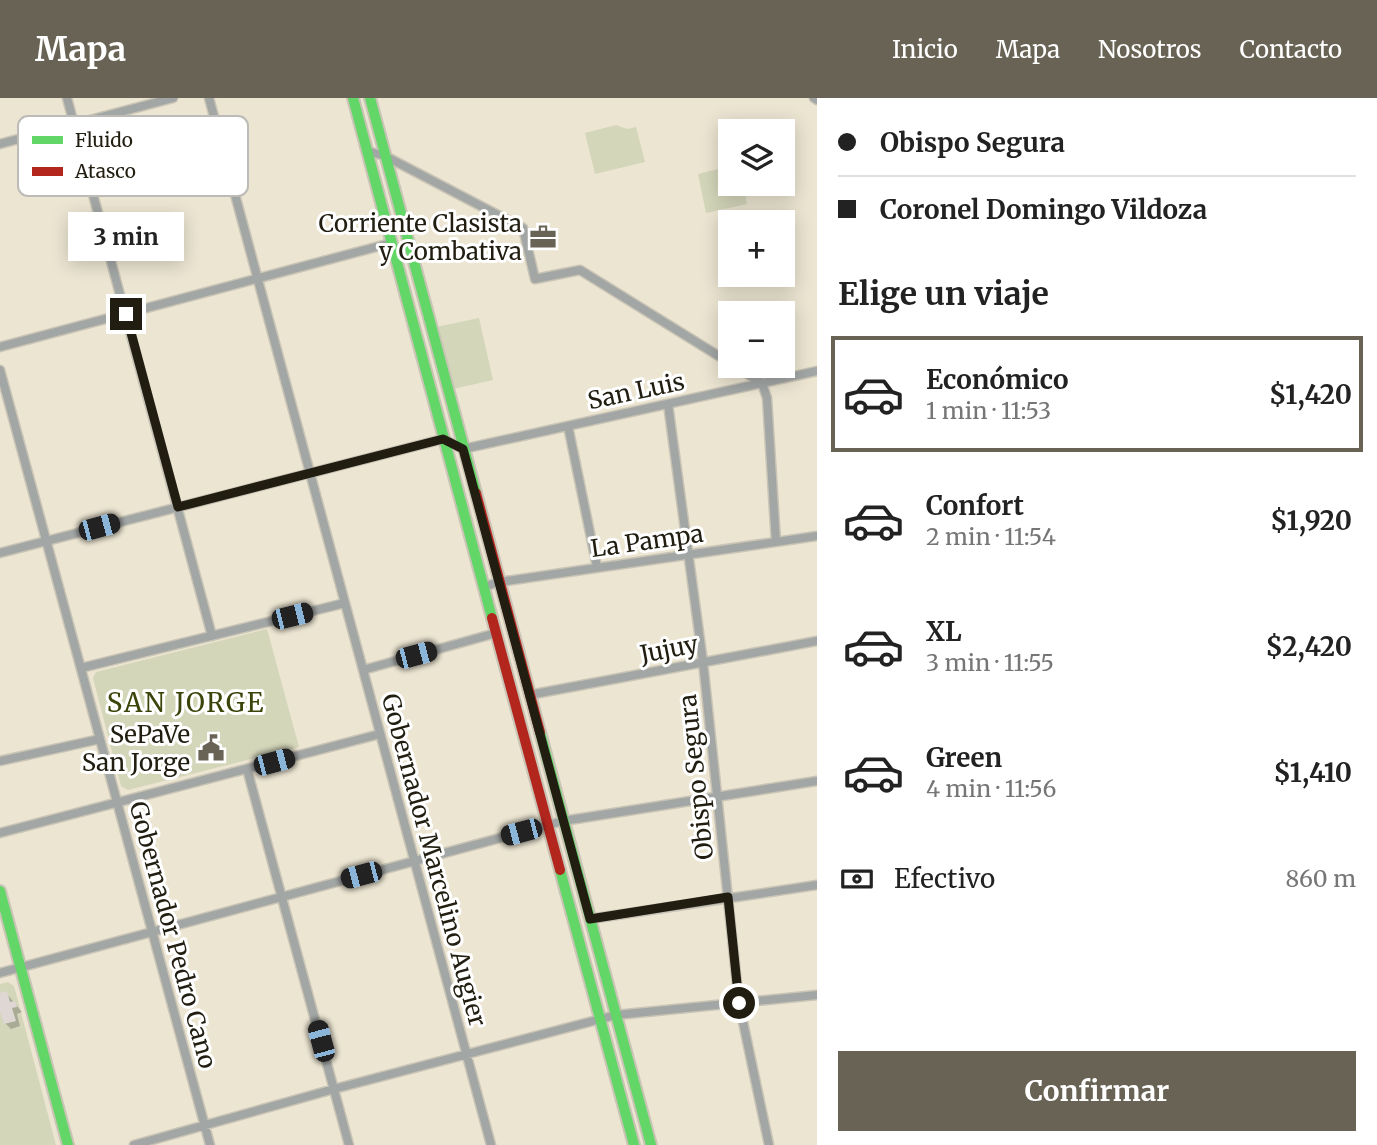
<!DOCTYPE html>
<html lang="es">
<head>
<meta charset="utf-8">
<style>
	body { margin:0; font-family:Merriweather,serif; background:#f6f6f6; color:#222; height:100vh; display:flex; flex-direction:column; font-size:26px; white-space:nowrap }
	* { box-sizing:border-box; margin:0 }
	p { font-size:23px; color:#767676 }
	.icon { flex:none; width:38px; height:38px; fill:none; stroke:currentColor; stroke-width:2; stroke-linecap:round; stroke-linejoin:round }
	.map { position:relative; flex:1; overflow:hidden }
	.drawer { display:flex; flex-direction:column; background:#fff; width:560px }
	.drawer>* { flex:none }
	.banner { display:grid; align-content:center; height:154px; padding:0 21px; background:#fff }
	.buttons { position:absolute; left:718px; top:21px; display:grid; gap:14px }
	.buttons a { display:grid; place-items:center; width:77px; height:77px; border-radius:0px; background:#fff; box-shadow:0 4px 18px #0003; font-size:35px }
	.end { position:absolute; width:32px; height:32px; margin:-16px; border:9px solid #211d10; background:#fff; box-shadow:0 0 0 4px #fff }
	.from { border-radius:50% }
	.bubble { position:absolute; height:49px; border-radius:0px; background:#fff; box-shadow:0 4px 18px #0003; font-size:23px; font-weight:700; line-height:49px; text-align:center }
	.car { position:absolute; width:21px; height:42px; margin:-21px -10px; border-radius:9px; box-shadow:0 0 5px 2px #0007; background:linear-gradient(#222 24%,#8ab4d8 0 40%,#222 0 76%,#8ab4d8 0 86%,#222 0) }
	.banner b { display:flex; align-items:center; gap:24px; height:66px; font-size:26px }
	.banner b+b { border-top:2px solid #e0e0e0 }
	.banner i { width:18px; height:18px; background:#222 }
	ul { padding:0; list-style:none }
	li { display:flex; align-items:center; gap:21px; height:116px; margin:0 14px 10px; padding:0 7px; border:4px solid transparent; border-radius:0px }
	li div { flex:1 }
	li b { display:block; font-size:26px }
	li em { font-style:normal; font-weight:700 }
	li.on { border-color:#686354 }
	li>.icon { width:63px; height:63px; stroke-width:1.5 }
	h2 { padding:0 21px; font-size:32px; line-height:84px }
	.pay { display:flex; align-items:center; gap:18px; height:77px; padding:0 21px; font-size:26px }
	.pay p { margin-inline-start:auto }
	.cta { display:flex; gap:14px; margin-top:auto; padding:14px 21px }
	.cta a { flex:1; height:80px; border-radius:0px; background:#686354; color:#fff; font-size:28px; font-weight:700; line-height:80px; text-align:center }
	header { display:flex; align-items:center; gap:42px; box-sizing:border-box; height:98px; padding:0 35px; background:#686354; color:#fff }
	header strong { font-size:33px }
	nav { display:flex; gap:38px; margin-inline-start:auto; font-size:24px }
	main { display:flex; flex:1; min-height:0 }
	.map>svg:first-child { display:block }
	.green { fill:#d4d6ba }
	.shadow { fill:#0003 }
	.building { fill:#ded7d4 }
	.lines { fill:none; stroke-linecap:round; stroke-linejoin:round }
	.street-casing { stroke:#c9c4b5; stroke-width:11 }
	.fast-casing { stroke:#c9c4b5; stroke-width:14 }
	.jam-casing { stroke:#c9c4b5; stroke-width:14 }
	.street { stroke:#a2a6a4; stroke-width:8 }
	.fast { stroke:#63d668; stroke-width:10 }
	.jam { stroke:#b3261e; stroke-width:10 }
	.route { stroke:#211d10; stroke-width:9 }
	.labels { text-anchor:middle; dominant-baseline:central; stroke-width:6; stroke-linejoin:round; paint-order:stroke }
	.poi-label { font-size:24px; fill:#211d10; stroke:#fff; text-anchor:end }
	.street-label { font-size:24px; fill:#211d10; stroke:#fff }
	.neighbourhood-label { font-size:26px; letter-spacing:2px; fill:#3c4509; stroke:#fff }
	.key { fill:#fff; stroke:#bcbbb7; stroke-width:2 }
	.key-label { font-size:19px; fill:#211d10 }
</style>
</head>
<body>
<header>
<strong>Mapa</strong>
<nav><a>Inicio</a><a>Mapa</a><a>Nosotros</a><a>Contacto</a></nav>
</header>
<main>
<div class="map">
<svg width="817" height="1047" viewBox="0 0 817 1047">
	<rect width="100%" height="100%" fill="#ece5d2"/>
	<!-- green -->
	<path class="green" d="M616,27l11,4 9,-2 9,35 -50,12 -10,-41z
		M730,68v18h13l4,20 -41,9 -8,-39z
		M479,220l14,62 -40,9 -17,-62z
		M267,531l32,118 -171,43 -7,-4 -28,-108 3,-6z
		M8,884l6,4 42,159h-56v-161z"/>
	<!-- shadow -->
	<path class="shadow" d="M6,895l16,19 -5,2 3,12 -9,3 -6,-6 -5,-16v-12z"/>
	<!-- building -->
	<path class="building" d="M7,893l3,11 5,-1 2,6 -5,1 4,13 -12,3 -4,-12v-19z"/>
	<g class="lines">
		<!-- street casing -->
		<g class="street-casing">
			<path id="street" d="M67,0l145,538
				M209,0l282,1047
				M814,0l3,2
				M0,46l173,-46
				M367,53l18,5 138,72 12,51 45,-9 150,93
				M0,249l391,-104
				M734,268l28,17 5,15 9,144
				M0,272l210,775
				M668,306l35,258 36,341 30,142
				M568,328l29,141
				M0,455l443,-114 20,10 354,-78
				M483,489l16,-5 318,-46
				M81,570l264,-65
				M363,572l133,-37
				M529,597l288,-54
				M0,663l100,-22
				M247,671l102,376
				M0,735l380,-99
				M590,821l227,-34
				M0,875l563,-152 254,-40
				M134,1047l200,-56 282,-74 201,-20"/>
		</g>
		<!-- fast casing -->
		<g class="fast-casing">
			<path id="fast" d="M353,0l139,520
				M370,0l106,395
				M540,634l111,413
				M560,772l74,275
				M0,793l68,254"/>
		</g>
		<!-- jam casing -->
		<g class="jam-casing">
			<path id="jam" d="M476,395l64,239
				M492,520l68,252"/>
		</g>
		<!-- street -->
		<use href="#street" class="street"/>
		<!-- fast -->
		<use href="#fast" class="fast"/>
		<!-- jam -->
		<use href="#jam" class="jam"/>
	</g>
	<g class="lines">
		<!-- route -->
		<path class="route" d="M126,216l52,193 265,-68 20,10 127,470 138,-22 11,106"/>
	</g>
	<!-- icons -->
	<defs>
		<g id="office-bare" transform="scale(2.1)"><path d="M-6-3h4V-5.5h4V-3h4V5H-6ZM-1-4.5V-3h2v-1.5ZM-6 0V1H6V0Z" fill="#686354" stroke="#fff" stroke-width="2.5" paint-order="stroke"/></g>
		<g id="civic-bare" transform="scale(2.1)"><path d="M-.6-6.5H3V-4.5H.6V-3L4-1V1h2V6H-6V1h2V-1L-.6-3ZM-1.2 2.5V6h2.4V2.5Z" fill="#686354" stroke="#fff" stroke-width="2.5" paint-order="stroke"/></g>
	</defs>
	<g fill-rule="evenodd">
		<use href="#office-bare" x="543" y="139"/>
		<use href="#civic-bare" x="211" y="650"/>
	</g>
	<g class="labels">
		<!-- poi labels -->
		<g class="poi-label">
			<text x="522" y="125">Corriente Clasista<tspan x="522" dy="28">y Combativa</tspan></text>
			<text x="190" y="636">SePaVe<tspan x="190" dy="28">San Jorge</tspan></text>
		</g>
		<!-- street labels -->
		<g class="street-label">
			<text transform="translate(636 293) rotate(-12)">San Luis</text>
			<text transform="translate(647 443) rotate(-8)">La Pampa</text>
			<text transform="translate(669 551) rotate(-11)">Jujuy</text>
			<text transform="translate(696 679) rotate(-96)">Obispo Segura</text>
			<text transform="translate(434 762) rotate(75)">Gobernador Marcelino Augier</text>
			<text transform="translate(173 837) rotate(75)">Gobernador Pedro Cano</text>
		</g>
		<!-- neighbourhood labels -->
		<g class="neighbourhood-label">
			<text x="186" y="604">SAN JORGE</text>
		</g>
	</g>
	<!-- legend -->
	<rect x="18" y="18" width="230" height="80" rx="10" class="key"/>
	<rect x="32" y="38" width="31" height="8" fill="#63d668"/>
	<rect x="32" y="69" width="31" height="9" fill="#b3261e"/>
	<g class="key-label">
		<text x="75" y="49">Fluido</text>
		<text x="75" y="80">Atasco</text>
	</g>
</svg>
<div class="buttons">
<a><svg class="icon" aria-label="layers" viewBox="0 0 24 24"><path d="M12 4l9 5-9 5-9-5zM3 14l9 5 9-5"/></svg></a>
<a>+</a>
<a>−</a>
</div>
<i class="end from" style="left:739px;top:905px"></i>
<i class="end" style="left:126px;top:216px"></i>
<div class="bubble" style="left:68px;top:114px;width:116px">3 min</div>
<i class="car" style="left:99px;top:429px;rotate:75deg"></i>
<i class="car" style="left:292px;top:518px;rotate:76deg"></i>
<i class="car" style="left:416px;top:557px;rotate:75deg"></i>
<i class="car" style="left:274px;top:664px;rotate:75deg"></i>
<i class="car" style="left:521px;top:734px;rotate:255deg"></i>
<i class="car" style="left:361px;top:777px;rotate:255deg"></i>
<i class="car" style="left:321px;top:943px;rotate:345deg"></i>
</div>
<section class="drawer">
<div class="banner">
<b><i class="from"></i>Obispo Segura</b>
<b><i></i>Coronel Domingo Vildoza</b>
</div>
<h2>Elige un viaje</h2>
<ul>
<li class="on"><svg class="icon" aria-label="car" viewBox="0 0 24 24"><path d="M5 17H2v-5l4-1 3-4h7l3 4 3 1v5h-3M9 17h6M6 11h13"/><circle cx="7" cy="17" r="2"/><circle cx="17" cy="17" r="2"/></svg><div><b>Económico</b><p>1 min · 11:53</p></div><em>$1,420</em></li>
<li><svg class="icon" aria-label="car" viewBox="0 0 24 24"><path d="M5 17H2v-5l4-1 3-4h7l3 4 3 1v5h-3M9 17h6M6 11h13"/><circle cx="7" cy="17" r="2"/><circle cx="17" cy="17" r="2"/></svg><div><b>Confort</b><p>2 min · 11:54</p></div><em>$1,920</em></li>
<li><svg class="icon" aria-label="car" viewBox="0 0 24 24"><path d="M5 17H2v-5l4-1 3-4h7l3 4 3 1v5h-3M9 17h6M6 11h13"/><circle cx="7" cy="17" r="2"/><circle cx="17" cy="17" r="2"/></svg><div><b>XL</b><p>3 min · 11:55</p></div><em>$2,420</em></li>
<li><svg class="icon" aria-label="car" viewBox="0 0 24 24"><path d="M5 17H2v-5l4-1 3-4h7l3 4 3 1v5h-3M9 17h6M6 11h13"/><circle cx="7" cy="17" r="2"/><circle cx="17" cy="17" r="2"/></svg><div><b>Green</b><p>4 min · 11:56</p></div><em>$1,410</em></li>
</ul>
<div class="pay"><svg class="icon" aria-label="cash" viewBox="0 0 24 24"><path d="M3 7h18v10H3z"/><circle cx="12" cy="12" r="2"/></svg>Efectivo<p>860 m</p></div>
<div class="cta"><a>Confirmar</a></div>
</section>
</main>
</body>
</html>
